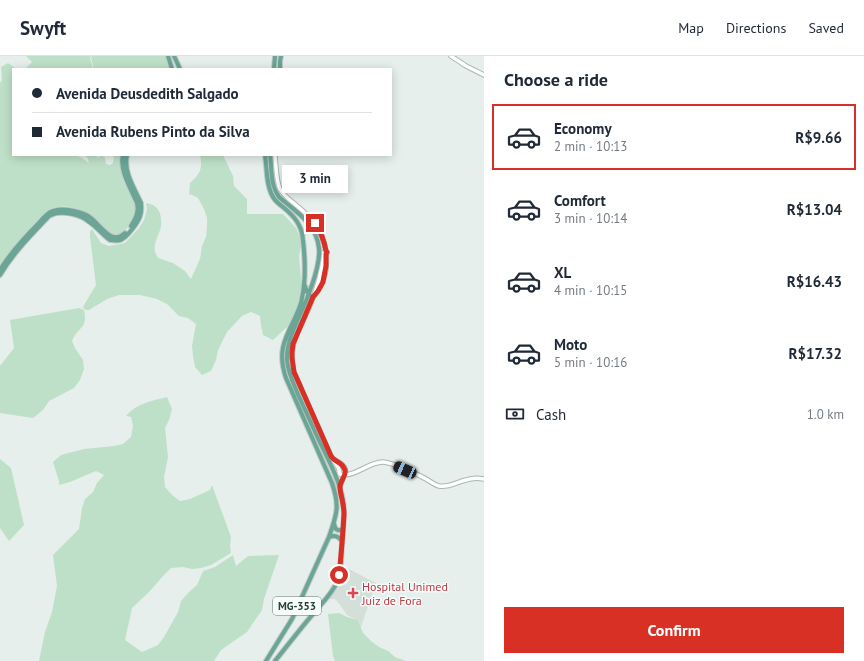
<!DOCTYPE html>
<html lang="en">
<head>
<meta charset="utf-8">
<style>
	body { margin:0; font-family:"PT Sans",sans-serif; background:#f2f2f3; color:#1f2937; height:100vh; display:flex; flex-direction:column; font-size:15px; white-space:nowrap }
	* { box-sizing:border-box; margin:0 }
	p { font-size:13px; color:#747a83 }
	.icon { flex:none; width:22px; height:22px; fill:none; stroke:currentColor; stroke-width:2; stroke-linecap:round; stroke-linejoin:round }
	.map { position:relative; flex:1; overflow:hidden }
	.sheet { display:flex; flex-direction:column; background:#fff; width:380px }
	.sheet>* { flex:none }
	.guide { position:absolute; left:12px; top:12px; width:380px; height:88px; border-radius:0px; box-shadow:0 2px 10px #0003; display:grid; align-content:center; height:88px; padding:0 20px; background:#fff }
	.end { position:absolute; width:18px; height:18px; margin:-9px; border:5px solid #d93025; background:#fff; box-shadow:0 0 0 2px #fff }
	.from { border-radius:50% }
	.bubble { position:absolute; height:28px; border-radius:0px; background:#fff; box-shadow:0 2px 10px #0003; font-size:13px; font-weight:700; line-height:28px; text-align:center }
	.car { position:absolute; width:12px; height:24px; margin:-12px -6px; border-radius:5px; box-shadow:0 0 3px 1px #0007; background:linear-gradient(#222 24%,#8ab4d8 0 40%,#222 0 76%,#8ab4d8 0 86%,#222 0) }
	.guide b { display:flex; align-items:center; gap:14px; height:38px; font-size:15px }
	.guide b+b { border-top:1px solid #e0e1e3 }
	.guide i { width:10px; height:10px; background:#1f2937 }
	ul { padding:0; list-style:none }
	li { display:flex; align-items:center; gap:12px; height:66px; margin:0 8px 6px; padding:0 12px; border:2px solid transparent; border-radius:0px }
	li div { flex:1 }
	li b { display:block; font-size:15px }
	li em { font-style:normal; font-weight:700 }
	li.on { border-color:#d93025 }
	li>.icon { width:36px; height:36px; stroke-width:1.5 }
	h2 { padding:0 20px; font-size:18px; line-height:48px }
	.pay { display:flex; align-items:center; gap:10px; height:44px; padding:0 20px; font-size:15px }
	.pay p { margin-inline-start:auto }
	.cta { display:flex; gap:8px; margin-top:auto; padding:8px 20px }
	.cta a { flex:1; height:46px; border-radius:0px; background:#d93025; color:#fff; font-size:16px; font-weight:700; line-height:46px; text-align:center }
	header { display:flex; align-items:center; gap:24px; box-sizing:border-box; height:56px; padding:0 20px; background:#fff; border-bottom:1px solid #e0e1e3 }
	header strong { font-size:19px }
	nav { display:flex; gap:22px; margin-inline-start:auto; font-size:14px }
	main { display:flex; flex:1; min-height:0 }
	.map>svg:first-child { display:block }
	.built { fill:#d4dfda }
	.green { fill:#bfe0c8 }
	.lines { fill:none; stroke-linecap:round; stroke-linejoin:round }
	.stream { stroke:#8ec9d4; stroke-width:1 }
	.minor-casing { stroke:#a8b8b2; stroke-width:5.5 }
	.major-casing { stroke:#c2cac8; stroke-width:6 }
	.minor { stroke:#fff; stroke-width:3.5 }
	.major { stroke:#6aa596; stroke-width:4 }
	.route { stroke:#d93025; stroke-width:5 }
	.health-dot { fill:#e0444e; stroke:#f7fbf9; stroke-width:1.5 }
	.labels { text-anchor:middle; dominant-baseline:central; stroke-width:3; stroke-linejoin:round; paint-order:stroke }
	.shield { fill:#f7fbf9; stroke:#637a73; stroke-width:1 }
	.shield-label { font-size:11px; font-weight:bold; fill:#24423a }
	.health-label { font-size:12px; fill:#be3a42; stroke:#f7fbf9; text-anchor:start }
</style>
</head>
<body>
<header>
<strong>Swyft</strong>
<nav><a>Map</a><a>Directions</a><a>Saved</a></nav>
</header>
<main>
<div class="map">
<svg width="484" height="605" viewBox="0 0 484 605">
	<rect width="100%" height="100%" fill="#e6efeb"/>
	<!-- built -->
	<path class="built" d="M342,511h3l31,16 -15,44 -3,-7h-1l-10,-5 -6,-9 -6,-7h-6l9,-12z"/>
	<!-- green -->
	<path class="green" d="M26,0h65l-1,2 3,11h-68l7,-7z
		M92,0h74l4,13h-76l-3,-11z
		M8,7l9,6h-4v86h62l2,1 5,2 7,5 -2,-6 -3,-2 12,1 3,2 1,-3h2l3,3 1,6 4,1 3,-2 1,-8h8c-3,12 0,25 6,35 2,5 6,9 7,14 4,13 -6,24 -16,31l-9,-1 -18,-18 -14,-7 -14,-3 -12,2 -9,8 -30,32 -13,18v-183l2,-3 -1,-13z
		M200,99h23l10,21 1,10 13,13v15h36l13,14 4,9 1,9 -2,10 2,22v10l-4,20 -9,18 -15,14 -10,-5 -2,-10 -1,-9 -9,-4 -9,4 -15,16 -9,18 -2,10 -5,11 -9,4 -7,-8 -2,-11 -1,-10 4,-22 -8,-6 -9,-2 -12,-12 -10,-5 -17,-4h-21l-12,4 -18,11h-3l-3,-2 1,-3 12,-20 -6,-48v-5l2,-3 9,14 8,3 16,-3 14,-15 5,-8 3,-11 -1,-6c14,2 16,12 15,24 -2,8 -8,17 -6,25 1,2 2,4 3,6l15,5 12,8 6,8 9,-20 2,-13 4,-9 1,-9v-10l-3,-9 -6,-11 -8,-4 -1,1 1,-12c10,-9 13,-14 10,-28z
		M79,252l5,2c4,20 -5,15 -12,31l3,7 8,12 1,9 -4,11 -6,8 -25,13 -6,9 -10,8 -33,-5v-47l14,-18 -4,-28z
		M167,341l5,12 -3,11 -4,8 3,29 -4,20 1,10 7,8 8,6 10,-2 20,-9 2,-5 19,52 -1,9 1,7 -20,12 -10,3 -9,1 -9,-2 -12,1 -8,8 -13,15 -18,17 -7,32 17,12 16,-7 6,-8 14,-25 3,-11 7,-8 9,-8 6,-14 12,-4 18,-12 3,11 12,-10 31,-1 -15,44 -2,11 -15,22 -26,18 -7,11h-175l6,-29 7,-20 5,-26 -4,-31 26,-26 3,-21 3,-9 8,-7 4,-9 7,-8 -8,-4 -26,11 -11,3v-4l-6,-19 8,-7 23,-6 30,-3 9,-2 8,-7 2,-11 -2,-9 -5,-1c11,-13 26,-15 41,-19z
		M0,403l11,9 13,57 -15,16 -9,-13z
		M339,557l8,4 11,3 5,13 8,8 8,6 9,4 7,6 11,4h-71l-2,-5 -5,-42z"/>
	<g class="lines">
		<!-- stream -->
		<path class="stream" d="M277,11l1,-11"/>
		<!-- minor casing -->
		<g class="minor-casing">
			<path id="minor" d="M451,0l15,10 18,9
				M275,99c1,10 1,26 5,34 4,7 10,11 16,16 17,14 26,23 30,46
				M324,198v-2l2,-1 1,2 -1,1h-2c-2,19 -8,37 -15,54 -10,23 -22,37 -15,64l37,84c4,8 8,9 9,18l3,1h2c3,-9 -6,-13 -12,-16
				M315,239c9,-12 13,-26 11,-41
				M345,419c14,-1 24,-13 38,-13 8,0 34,12 43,17 4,2 8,6 13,7 9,2 18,-4 27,-6 6,-2 12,-2 18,-1
				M340,431l4,-12"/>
		</g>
		<!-- major casing -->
		<g class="major-casing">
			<path id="major" d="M168,0l4,13
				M174,0l6,13
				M274,13l1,-13
				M280,13v-8l1,-5
				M123,99c-4,15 8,34 14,48 2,9 -1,15 -6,23
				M265,99c2,13 1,30 8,42 2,4 6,7 10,10 11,9 19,18 20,33 2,18 3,40 -1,58 -1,8 -5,15 -8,22 -11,22 -16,34 -8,58l46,105c8,23 5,31 -3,54l-37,82 -26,42
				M270,99c2,13 0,30 9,42 9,8 21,16 29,26 6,7 10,16 11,25 2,18 -12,52 -20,69 -6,14 -13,28 -12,43 1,12 6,22 10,32 6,14 13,28 19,42 11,24 28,51 28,79 0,10 -2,20 -2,30 -1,13 0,28 -5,39 -5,12 -16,22 -24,32 -13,15 -25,31 -38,47
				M0,214c11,-18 25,-33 39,-47 4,-5 8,-10 14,-12 9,-4 31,1 38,7 10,8 21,28 34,15
				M0,219c13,-22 31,-40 49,-59 3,-1 5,-3 9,-3 9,-1 23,2 30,8 8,5 14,13 22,19 3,0 7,1 10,0 7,-2 18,-18 20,-24 2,-5 1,-9 1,-13 -7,-15 -18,-32 -14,-48
				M305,230c1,5 3,9 8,11
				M334,468c1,5 3,8 9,5
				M329,481c6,-2 9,-1 13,4"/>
		</g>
		<!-- minor -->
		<use href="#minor" class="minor"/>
		<!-- major -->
		<use href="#major" class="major"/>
	</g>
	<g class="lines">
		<!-- route -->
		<path class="route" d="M315,167c6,9 9,17 11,28l1,1 -1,2v12l-3,16 -5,9 -5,6 -20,47 -1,8v6l2,14 37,84c4,7 11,5 14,14 2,5 -5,11 -5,17 0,4 1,8 2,12 1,5 2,10 2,15 -1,20 -3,42 -5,61"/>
	</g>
	<!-- markers -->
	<path class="health-dot" d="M351 531h4v4h4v4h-4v4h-4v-4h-4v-4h4z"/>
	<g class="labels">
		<!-- shield labels -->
		<rect class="shield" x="273" y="541" width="48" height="18" rx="3"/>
		<g class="shield-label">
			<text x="297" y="550">MG-353</text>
		</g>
		<!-- health labels -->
		<g class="health-label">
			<text x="362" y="530">Hospital Unimed<tspan x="362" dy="14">Juiz de Fora</tspan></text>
		</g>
	</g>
</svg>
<i class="end from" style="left:339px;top:519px"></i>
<i class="end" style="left:315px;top:167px"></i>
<div class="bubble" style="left:282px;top:109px;width:66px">3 min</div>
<i class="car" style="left:405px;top:414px;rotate:294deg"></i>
<div class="guide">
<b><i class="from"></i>Avenida Deusdedith Salgado</b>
<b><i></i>Avenida Rubens Pinto da Silva</b>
</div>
</div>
<section class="sheet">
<h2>Choose a ride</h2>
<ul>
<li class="on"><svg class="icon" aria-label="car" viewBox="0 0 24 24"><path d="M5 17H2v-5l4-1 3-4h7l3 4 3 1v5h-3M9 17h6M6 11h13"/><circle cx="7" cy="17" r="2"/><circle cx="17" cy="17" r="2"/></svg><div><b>Economy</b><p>2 min · 10:13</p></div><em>R$9.66</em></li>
<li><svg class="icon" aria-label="car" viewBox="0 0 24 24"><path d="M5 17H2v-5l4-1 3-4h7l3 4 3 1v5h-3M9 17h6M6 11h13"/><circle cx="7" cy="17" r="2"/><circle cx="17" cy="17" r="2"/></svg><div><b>Comfort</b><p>3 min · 10:14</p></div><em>R$13.04</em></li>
<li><svg class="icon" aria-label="car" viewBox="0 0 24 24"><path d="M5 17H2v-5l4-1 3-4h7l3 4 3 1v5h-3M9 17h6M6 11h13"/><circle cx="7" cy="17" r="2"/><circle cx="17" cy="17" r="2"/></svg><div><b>XL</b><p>4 min · 10:15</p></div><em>R$16.43</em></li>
<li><svg class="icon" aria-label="car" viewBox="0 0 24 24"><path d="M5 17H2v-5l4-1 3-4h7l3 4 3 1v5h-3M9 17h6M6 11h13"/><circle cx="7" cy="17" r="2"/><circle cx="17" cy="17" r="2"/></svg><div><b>Moto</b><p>5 min · 10:16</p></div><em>R$17.32</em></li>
</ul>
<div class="pay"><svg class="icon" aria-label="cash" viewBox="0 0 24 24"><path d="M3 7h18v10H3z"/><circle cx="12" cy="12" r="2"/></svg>Cash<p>1.0 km</p></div>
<div class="cta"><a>Confirm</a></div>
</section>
</main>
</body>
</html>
